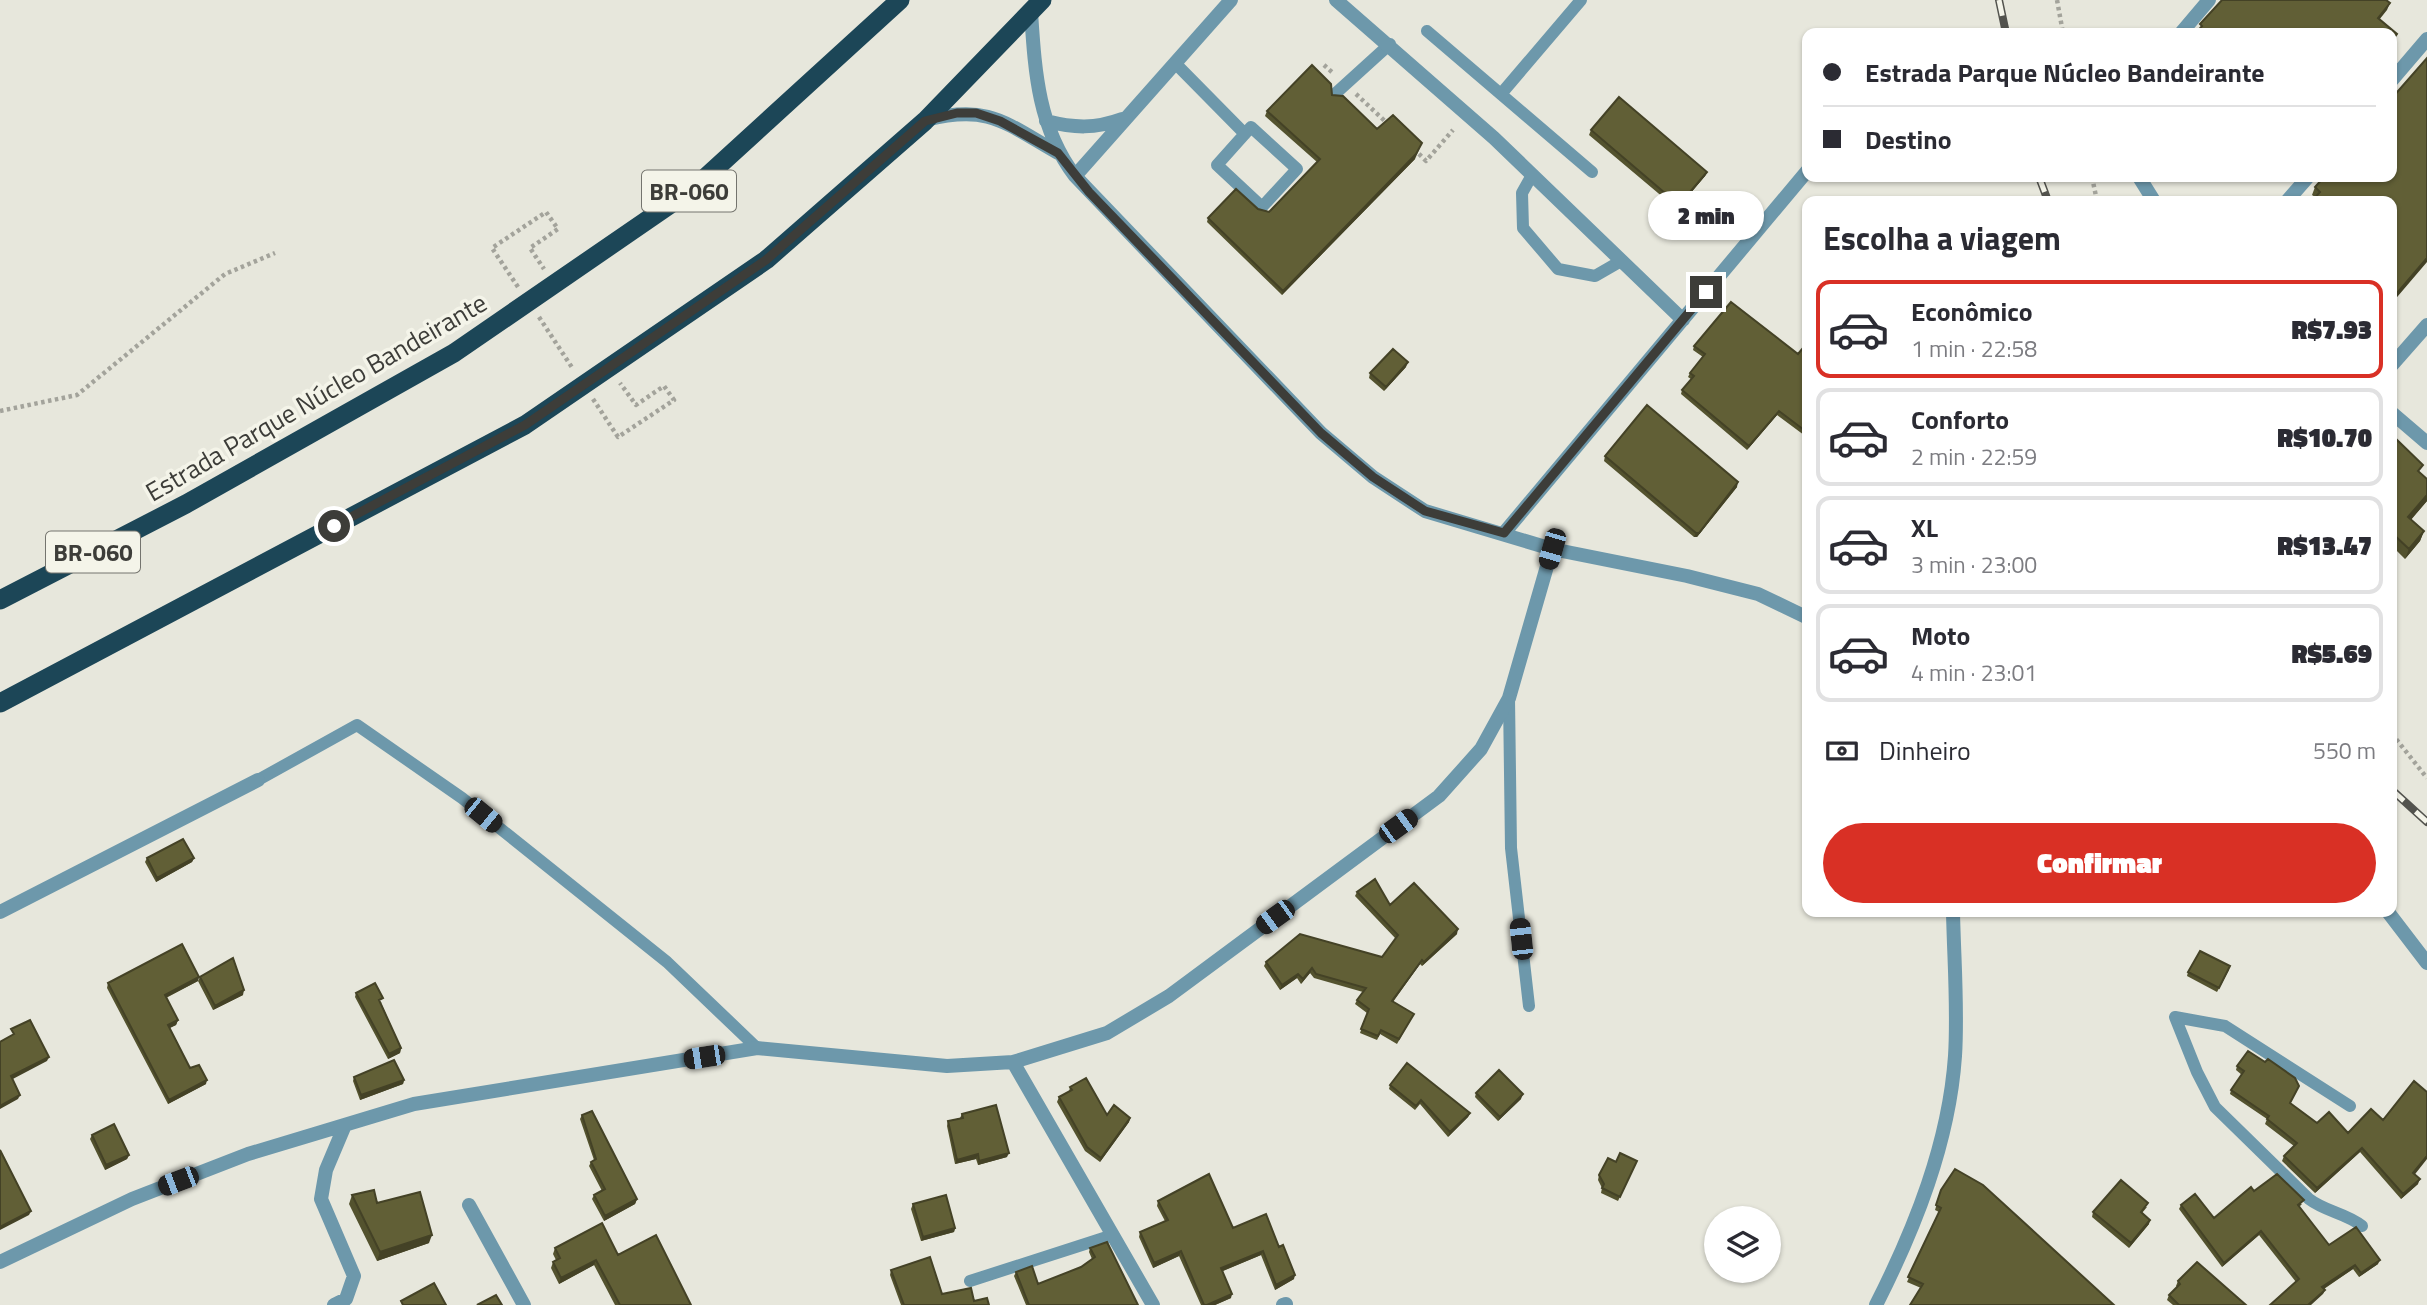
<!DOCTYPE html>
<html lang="pt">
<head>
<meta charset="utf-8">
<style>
	body { margin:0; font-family:"Titillium Web",sans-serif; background:#f7f7f7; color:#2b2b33; height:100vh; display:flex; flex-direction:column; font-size:26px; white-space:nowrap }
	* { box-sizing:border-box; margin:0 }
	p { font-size:23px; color:#7c7c81 }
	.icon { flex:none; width:38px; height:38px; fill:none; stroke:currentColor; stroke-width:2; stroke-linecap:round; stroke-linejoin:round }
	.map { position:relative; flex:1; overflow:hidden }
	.sheet { position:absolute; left:1802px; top:196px; width:595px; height:721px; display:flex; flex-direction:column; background:#fff; border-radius:14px; box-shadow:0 2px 5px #0004 }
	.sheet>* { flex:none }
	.top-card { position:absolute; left:1802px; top:28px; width:595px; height:154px; border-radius:14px; box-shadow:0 2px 5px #0004; display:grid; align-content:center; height:154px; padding:0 21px; background:#fff }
	.tools { position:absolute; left:1704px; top:1206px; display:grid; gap:14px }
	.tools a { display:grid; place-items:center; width:77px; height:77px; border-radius:50%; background:#fff; box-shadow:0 2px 5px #0004; font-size:35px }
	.end { position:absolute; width:32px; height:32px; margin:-16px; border:9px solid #3d3d39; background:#fff; box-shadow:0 0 0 4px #fff }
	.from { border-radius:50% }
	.bubble { position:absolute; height:49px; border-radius:24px; background:#fff; box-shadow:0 2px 5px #0004; font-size:23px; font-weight:800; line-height:49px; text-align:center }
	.car { position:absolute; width:21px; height:42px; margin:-21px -10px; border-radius:9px; box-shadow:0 0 5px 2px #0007; background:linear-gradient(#222 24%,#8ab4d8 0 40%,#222 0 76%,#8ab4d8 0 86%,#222 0) }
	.top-card b { display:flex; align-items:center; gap:24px; height:66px; font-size:26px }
	.top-card b+b { border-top:2px solid #e1e1e2 }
	.top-card i { width:18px; height:18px; background:#2b2b33 }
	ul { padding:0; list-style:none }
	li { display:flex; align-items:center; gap:21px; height:98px; margin:0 14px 10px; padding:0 7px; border:4px solid #e1e1e2; border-radius:14px }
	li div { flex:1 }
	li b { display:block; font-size:26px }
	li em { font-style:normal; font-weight:800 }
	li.selected { border-color:#d93025 }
	li>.icon { width:63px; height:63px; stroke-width:1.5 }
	h2 { padding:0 21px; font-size:32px; line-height:84px }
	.pay { display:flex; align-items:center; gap:18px; height:77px; padding:0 21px; font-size:26px }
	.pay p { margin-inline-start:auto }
	.action { display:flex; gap:14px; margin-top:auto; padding:14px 21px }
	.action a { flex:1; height:80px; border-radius:42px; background:#d93025; color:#fff; font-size:28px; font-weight:800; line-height:80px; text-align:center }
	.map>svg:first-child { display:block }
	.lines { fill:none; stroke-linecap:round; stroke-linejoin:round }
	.path { stroke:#a3a39b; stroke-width:4.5; stroke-dasharray:3.5 3.5; stroke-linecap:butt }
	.service { stroke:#6d98ab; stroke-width:12 }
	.minor { stroke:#6d98ab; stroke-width:14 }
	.trunk { stroke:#1c4657; stroke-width:19 }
	.rail-casing { stroke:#53534e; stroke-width:8 }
	.rail { stroke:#f4f4e9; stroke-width:5; stroke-dasharray:16; stroke-linecap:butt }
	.wall { fill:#53522e }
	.shaded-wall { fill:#444226 }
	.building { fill:#615f36; stroke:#444226; stroke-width:2 }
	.route { stroke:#3d3d39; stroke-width:9 }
	.labels { text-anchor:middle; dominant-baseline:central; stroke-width:7; stroke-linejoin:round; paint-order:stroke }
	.shield { fill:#f4f4e9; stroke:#74746e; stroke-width:2 }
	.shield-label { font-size:24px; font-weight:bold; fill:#3d3d39 }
	.street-label { font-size:26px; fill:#3d3d39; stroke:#f4f4e9 }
</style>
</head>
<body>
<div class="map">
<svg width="2427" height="1305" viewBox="0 0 2427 1305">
	<rect width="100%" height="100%" fill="#e7e7dc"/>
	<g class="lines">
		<!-- path -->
		<path class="path" d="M2057,0l6,33
			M1324,65l10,9
			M1356,94l32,30
			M1414,149l12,12 27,-31
			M2092,177l5,24
			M518,287l-26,-39 54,-36 12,17 -28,19 14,21
			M539,317l34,52
			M593,399l25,38 56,-37 -10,-14 -28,19 -16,-22
			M0,411l77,-16 148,-121 50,-21
			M2392,734l35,44"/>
		<!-- service -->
		<path class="service" d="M1427,31l165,141
			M1175,63l70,71
			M1336,93l54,-49
			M1501,94l80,-94
			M1251,127l46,42 -35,38 -45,-42z
			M1532,175l-10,18 1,35 35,41 37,7 26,-15
			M1509,698l2,150 18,158
			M258,780l99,-55 105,73 205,164 90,86
			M2350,1106l-125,-80 -50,-9 22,55 18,35 94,92c17,13 37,14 53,27
			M970,1281l143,-46"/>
		<!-- minor -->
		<path class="minor" d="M1336,0l158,138 189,182
			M1031,12c4,60 7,115 44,164l246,257 52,44 52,34 127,38 135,27 71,18 50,24
			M2181,33l28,-33
			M2392,80l35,-41
			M926,120c63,-16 79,3 132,33
			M1046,121c28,7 49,8 76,-2
			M1075,176l156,-176
			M2139,177l15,24
			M2287,201l21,-24
			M2392,365l35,-40
			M2392,413l35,30
			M1504,533l304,-363
			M0,912l258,-132
			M2388,912l39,51
			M1013,1062l140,243
			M469,1205l55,100
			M0,1262l132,-63 116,-45 166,-50 343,-56 190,18 66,-4 94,-29 62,-37 270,-200 42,-47 28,-51 43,-149
			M334,1305l12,-6 8,-23 -33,-77 5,-29 19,-45
			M1283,1305l3,-1
			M1876,1305c39,-77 73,-162 79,-249 3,-47 -1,-96 -2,-144"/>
		<!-- trunk -->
		<path class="trunk" d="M0,600l186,-96 268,-151 240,-165 206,-188
			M0,703l525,-278 241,-165 159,-139 117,-121"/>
		<!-- rail casing -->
		<g class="rail-casing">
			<path id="rail" d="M1999,0l7,33
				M2039,177l9,24
				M2392,790l35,32"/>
		</g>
		<!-- rail -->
		<use href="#rail" class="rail"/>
	</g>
	<!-- wall -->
	<path class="wall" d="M1332,95l83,64 -133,136 -75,-73 1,-4 50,-9 11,3 48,-50 -52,-46 2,-5z
		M1591,130l116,42 -2,4 -28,33 -88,-74z
		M2324,177l68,126 -77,-106 -3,-2 3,-8z
		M1808,342v96l-31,-23 -30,35 -66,-56 1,-4 9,-11 -3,-2 2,-4 13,-16 -10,-7 1,-4 104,8z
		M1406,367l-22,24 -15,-13 1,-5z
		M2392,435l28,38 7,6v22l-16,18 13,12 -4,10 -15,18 -13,-13z
		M1605,456l132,31 -40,50h-3l-90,-76z
		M147,858h47l-2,4 -36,20 -11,-20z
		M1357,892l100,42 -35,32 -2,-2 -27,38 21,12 -17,30 -17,-10 -3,6 -17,-7 7,-20 -12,-9 2,-4 6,-8 -49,-14 -4,-5 -9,11 -4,-6 -17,12 -16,-24 2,-4 116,-5 14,-18 -41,-43z
		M2229,970l-12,22 -30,-16 1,-4z
		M200,977l43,18 -30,15 -15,-29z
		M198,981l-32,17 12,22 -2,5 -7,3 21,40 16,16 -38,20 -61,-116 1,-5z
		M356,993l26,10h-1l20,45 -1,5 -12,6 -33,-62z
		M2237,1066l60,25 -7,12 27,20 31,10 66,41 4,10 -17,15 -41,-47 -45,41 -33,-32 2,-5 10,-10 -29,-22 2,-5 -37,-25 1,-4 11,-15 -6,-5z
		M354,1077l50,3 -1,4 -43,16 -7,-19z
		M1390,1085l80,28 -2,4 -20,20 -28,-33 -5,6 -26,-21z
		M1070,1087l37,28 23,3 -1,4 -29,40 -15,-11 -28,-49 2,-5 10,-5z
		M1476,1093l45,6 -23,22 -23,-24z
		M962,1114l45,43 -29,8 -2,-6 -21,5 -8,-38 1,-5 12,-3z
		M582,1115l55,84 -2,5 -31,17 -12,-22 2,-4 8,-4 -13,-25 2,-4 3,-2 -14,-41z
		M92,1135l37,20 -2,4 -22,11 -15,-31z
		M1616,1162l19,3 -17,36 -17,-8 1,-5 -4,-8 1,-5z
		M1941,1190l173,115 -193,-17 -14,-6 32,-70 -4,-2z
		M2254,1191l48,13 -3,3 30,38 49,19 -19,13 -6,-8 -29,20 -1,5 -27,-12 -37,-47 -37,32 -43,-58 2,-4 33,13z
		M352,1195l25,8 52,40 -52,18 -28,-57z
		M1158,1201l75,27 46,19 15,32 -19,11 -14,-35 -38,16 8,27 -16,7h-14l-22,-49 -26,12 -14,-31 1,-5 25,-11 -8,-15z
		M913,1204l42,24 -1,4 -33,9 -10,-32z
		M2147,1207l-5,6 7,11 -20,24 -37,-31 1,-5z
		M555,1248l63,7 73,50h-76l-21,-40 -35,19 -8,-16 2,-6 3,-2 -3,-6z
		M1090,1248l48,57h-112l-12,-29 2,-4 22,12 43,-17 11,-8 -3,-7z
		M891,1270l51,24 47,11h-88l-11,-30z
		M2178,1281l68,24h-73l-6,-5 2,-5 8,-8 -1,-1z"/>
	<!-- shaded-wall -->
	<path class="shaded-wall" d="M2390,3l-3,7 -12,15 3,-7z
		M1422,143l-7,16 -133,136 1,-4z
		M1707,172l-2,4 -28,33 2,-4z
		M2427,258v4l-35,41v-4z
		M1408,362l-2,5 -22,24 2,-4z
		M1779,411l-2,4 -30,35 2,-4z
		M1738,482l-1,5 -40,50h-3l2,-4z
		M2427,495v6l-22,26 3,-10z
		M2424,531l-4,10 -15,18 4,-10z
		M194,858l-2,4 -36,20 1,-4z
		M1458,929l-1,5 -35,32 2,-4z
		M1422,960l-2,4 -30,41 2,-4z
		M1312,968l-2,5 -9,11 2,-5z
		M1298,974l-1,4 -17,12 2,-5z
		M199,977l-1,4 -35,18 2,-4z
		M244,990l-1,5 -30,15 2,-4z
		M178,1020l-2,5 -10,5 2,-5z
		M401,1048l-1,5 -12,6 1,-5z
		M49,1057l-2,4 -38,20 2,-5z
		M207,1080l-1,4 -38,20 1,-4z
		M404,1080l-1,4 -43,16 1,-5z
		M1523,1094l-2,5 -23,22 2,-4z
		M20,1095l-2,4 -18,10v-3z
		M1470,1113l-2,4 -20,20 2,-5z
		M1130,1118l-1,4 -29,40 1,-4z
		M2362,1148l-2,4 -45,41 2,-5z
		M1009,1153l-2,4 -29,8 1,-4z
		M978,1154l-2,5 -21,5 2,-4z
		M129,1155l-2,4 -22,11 1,-5z
		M2427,1156v3l-15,19 1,-5z
		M2420,1179l-2,5 -17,15 2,-5z
		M637,1199l-2,5 -31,17 1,-5z
		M31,1211l-2,4 -29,15v-3z
		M2150,1220l-1,4 -20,24 2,-5z
		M955,1228l-1,4 -33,9 2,-4z
		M2261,1231l-2,4 -37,32 2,-4z
		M432,1235l-3,8 -52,18 3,-9z
		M1181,1251l-2,5 -26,12 1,-5z
		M1263,1251l-2,4 -41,17 1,-4z
		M596,1260l-2,5 -35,19 2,-6z
		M2380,1260l-2,4 -19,13 2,-4z
		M2355,1265l-2,4 -33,22 2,-4z
		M1295,1275l-1,4 -19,11 1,-5z
		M2325,1290l-2,4 -12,11h-3z
		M1232,1294l-1,4 -16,7h-8z"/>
	<!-- building -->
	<path class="building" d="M2222,0h164l4,3 -12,15 19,16 -5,7v-8h-196l6,-7 -2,-2z
		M2427,58v200l-35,41v-98h-80l8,-9 -5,-5 9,-10h68v-79z
		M1312,65l19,19 1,11 11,1 34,33 16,-14 29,28 -6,11 -133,137 -75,-73 28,-29 22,20 11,3 51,-53 -53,-48z
		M1619,97l88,75 -28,33 -88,-75z
		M1731,302l67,52 10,-12v91l-29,-22 -30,35 -67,-56 12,-14 -4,-3 15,-19 -11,-8z
		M1393,349l15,13 -22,25 -16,-14z
		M1647,405l91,77 -39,51h-3l-91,-77z
		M2392,435l31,30 -5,6 9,8v16l-19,22 16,14 -15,18 -17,-16z
		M183,839l11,19 -37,20 -10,-20z
		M1375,879l15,26 24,-22 44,46 -34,33 -2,-2 -30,41 22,13 -15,25 -18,-9 -3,6 -17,-7 8,-20 -12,-9 9,-12 -50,-14 -4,-6 -9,11 -5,-5 -16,11 -16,-23 34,-28 82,23 16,-22 -41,-43z
		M182,944l17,33 -34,18 13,25 -10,5 22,43 9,-3 8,15 -38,20 -61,-117z
		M2200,951l30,15 -11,22 -31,-16z
		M233,958l11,32 -29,16 -15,-29z
		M375,983l8,15 -4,2 22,48 -12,6 -33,-61z
		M30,1020l19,37 -38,19 9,19 -20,11v-64l14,-8 -3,-5z
		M2248,1051l17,11 3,-3 27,19 4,8 -9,17 27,20 12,-11 19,21 23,-24 12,11 31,-39 13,11v64l-14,17 7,6 -17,15 -41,-46 -45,40 -33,-32 13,-13 -30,-24 2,-3 -38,-26 13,-19 -7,-5z
		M394,1060l10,20 -43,15 -7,-18z
		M1407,1063l63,50 -20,19 -29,-32 -5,6 -26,-21z
		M1499,1070l24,24 -23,23 -24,-24z
		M1086,1078l21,37 7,-10 16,13 -29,40 -14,-11 -28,-50 13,-7 -2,-3z
		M996,1105l13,48 -30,8 -1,-7 -21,6 -9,-39 15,-3 -1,-4z
		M592,1111l45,88 -32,17 -11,-21 11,-6 -14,-27 5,-3 -14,-44z
		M114,1124l15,31 -23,10 -14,-30z
		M0,1150l31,61 -31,16z
		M1620,1153l17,8 -17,36 -18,-9 2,-4 -5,-9 9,-17 8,4z
		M1955,1169l28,16 131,120h-204l13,-21 -15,-7 33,-69 -5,-3 5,-15z
		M1209,1174l24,54 33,-14 13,33 4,-2 12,30 -19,10 -13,-34 -42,17 11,26 -25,11h-3l-23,-54 -27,12 -14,-31 28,-12 -10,-19z
		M2277,1174l27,26 -6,5 31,40 27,-18 24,33 -19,13 -6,-8 -33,22 3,3 -17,15h-38l29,-26 -38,-48 -37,32 -43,-58 14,-11 19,24 37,-31 3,4z
		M2121,1180l27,23 -7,9 9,8 -19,23 -38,-31z
		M374,1190l3,13 43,-11 12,43 -52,17 -28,-57z
		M946,1195l9,33 -32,9 -10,-33z
		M602,1223l16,32 38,-20 35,70h-71l-24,-45 -35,18 -8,-16 7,-4 -5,-10z
		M1107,1242l31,63h-109l-13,-33 16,-6 6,18 43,-17 14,-10 -5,-9z
		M930,1257l12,37 29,-6 3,13 13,-3 2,7h-85l-13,-35z
		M2197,1262l49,43h-67l-10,-10 11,-11 -2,-3z
		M434,1283l12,22h-43l-2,-4z
		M496,1295l6,10h-25z"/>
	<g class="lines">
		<!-- route -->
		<path class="route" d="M334,526l191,-101 241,-165 159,-139 32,-8h19l24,8 58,32 31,39 232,241 52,44 52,34 79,22 202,-241"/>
	</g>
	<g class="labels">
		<!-- shield labels -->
		<g class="shield">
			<rect x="642" y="170.5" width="94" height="41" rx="5"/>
			<rect x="46" y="531.5" width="94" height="41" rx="5"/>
		</g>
		<g class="shield-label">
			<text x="689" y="191">BR-060</text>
			<text x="93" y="552">BR-060</text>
		</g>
		<!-- street labels -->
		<g class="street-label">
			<text transform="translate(316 397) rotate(-30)">Estrada Parque Núcleo Bandeirante</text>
		</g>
	</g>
</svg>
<div class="tools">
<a><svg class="icon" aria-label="layers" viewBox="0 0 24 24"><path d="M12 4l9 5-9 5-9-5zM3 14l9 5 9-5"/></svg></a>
</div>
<i class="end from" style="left:334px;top:526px"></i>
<i class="end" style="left:1706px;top:292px"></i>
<div class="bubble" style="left:1648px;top:191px;width:116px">2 min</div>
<i class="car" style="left:1552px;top:549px;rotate:196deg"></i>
<i class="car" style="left:483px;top:815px;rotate:129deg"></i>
<i class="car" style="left:1398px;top:826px;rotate:54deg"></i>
<i class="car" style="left:1275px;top:917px;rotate:234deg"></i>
<i class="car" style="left:1521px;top:939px;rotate:354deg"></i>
<i class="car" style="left:704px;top:1057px;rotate:261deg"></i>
<i class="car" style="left:178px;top:1181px;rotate:249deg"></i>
<div class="top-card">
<b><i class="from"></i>Estrada Parque Núcleo Bandeirante</b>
<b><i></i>Destino</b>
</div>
<section class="sheet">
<h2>Escolha a viagem</h2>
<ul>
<li class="selected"><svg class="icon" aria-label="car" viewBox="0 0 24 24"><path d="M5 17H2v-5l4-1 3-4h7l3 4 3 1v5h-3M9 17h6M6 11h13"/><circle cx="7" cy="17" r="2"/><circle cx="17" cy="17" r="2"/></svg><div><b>Econômico</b><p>1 min · 22:58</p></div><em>R$7.93</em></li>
<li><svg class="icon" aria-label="car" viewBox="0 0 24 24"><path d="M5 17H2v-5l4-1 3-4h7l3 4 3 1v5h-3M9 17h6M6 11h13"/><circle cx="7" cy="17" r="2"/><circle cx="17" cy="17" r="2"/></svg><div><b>Conforto</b><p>2 min · 22:59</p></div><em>R$10.70</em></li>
<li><svg class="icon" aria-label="car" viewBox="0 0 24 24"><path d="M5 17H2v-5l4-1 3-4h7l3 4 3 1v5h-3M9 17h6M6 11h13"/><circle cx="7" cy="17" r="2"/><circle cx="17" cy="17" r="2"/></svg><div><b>XL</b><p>3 min · 23:00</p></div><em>R$13.47</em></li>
<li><svg class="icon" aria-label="car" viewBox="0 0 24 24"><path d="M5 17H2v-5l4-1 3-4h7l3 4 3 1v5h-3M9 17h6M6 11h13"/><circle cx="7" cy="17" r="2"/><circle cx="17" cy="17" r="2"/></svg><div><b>Moto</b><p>4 min · 23:01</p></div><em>R$5.69</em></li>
</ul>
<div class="pay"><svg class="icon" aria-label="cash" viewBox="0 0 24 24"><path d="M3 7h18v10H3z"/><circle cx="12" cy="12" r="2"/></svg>Dinheiro<p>550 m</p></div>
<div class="action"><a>Confirmar</a></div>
</section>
</div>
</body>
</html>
